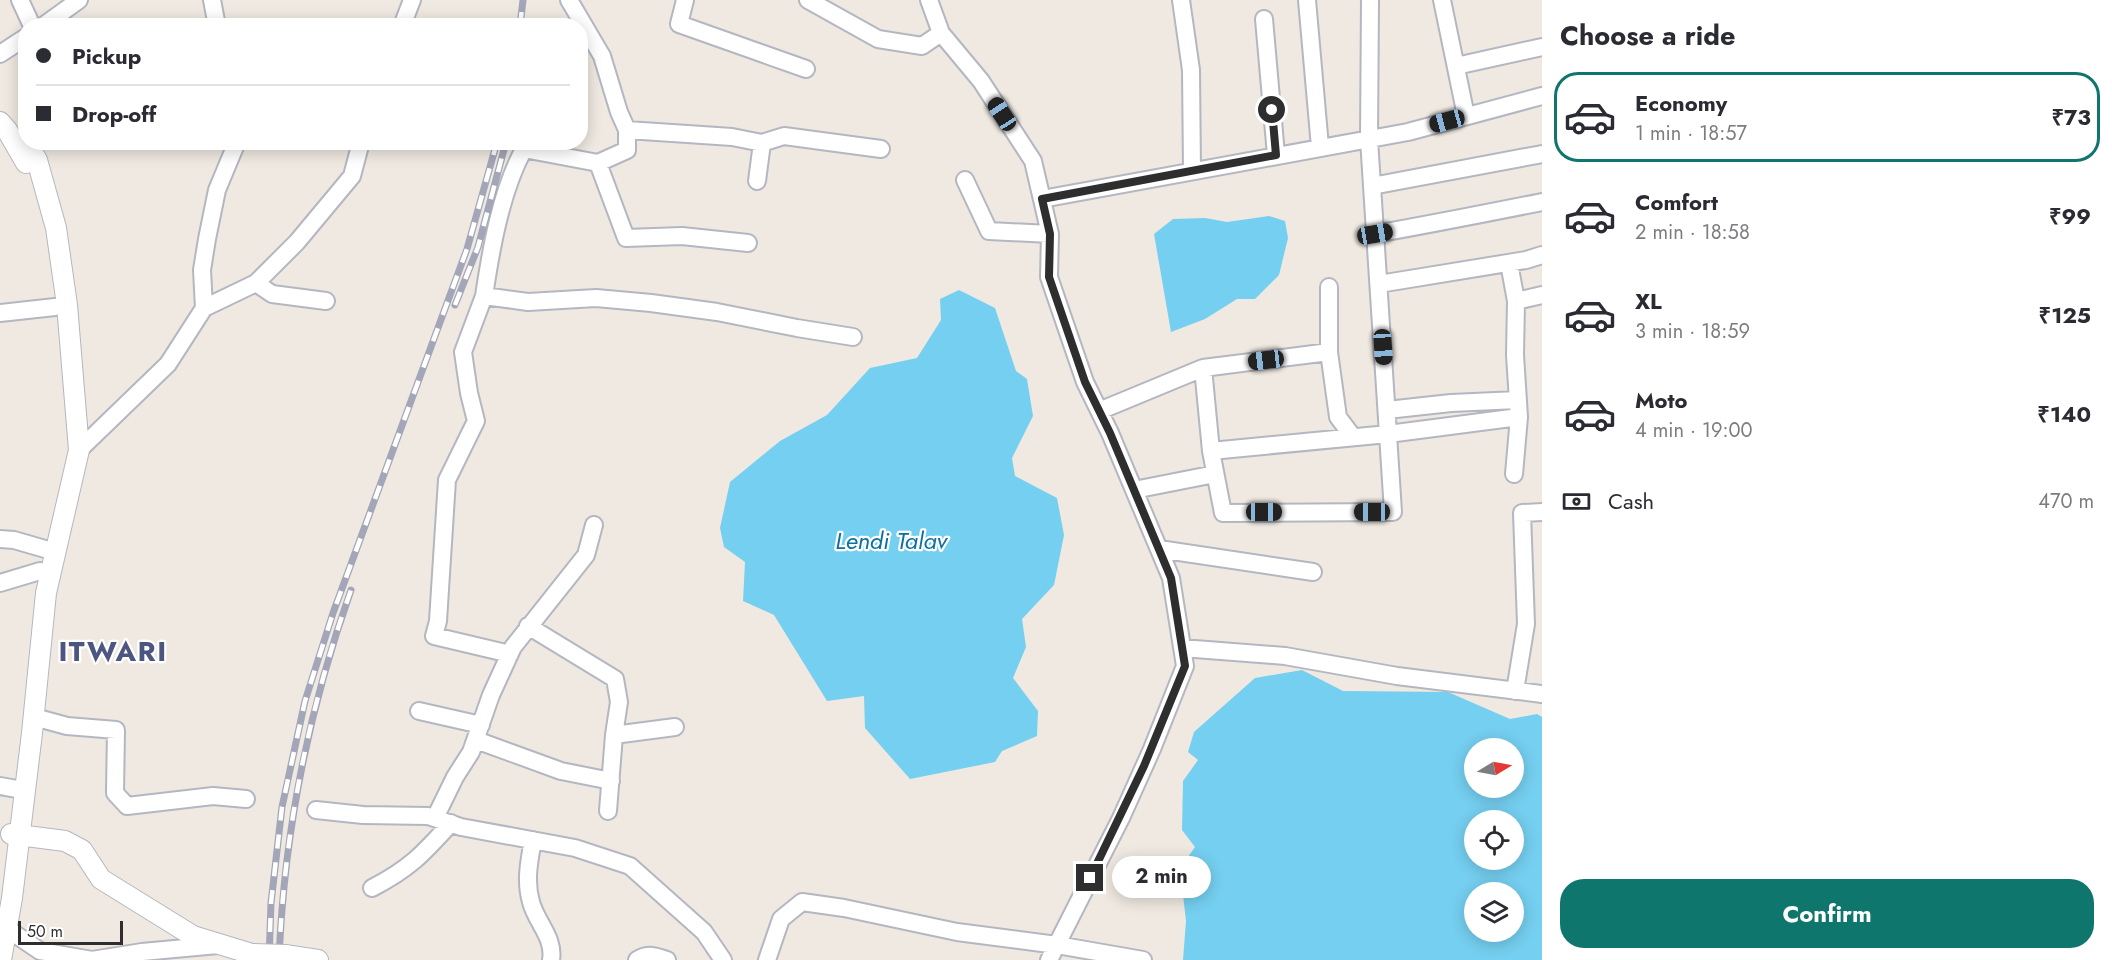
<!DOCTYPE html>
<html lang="en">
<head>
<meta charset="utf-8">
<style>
	body { margin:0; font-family:Jost,sans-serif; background:#f7f7f7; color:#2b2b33; height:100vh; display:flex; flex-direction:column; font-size:22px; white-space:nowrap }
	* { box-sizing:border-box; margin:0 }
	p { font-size:20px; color:#7c7c81 }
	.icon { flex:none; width:33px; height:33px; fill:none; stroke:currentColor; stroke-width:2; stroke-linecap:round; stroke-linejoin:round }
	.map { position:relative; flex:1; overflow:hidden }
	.drawer { display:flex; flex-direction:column; background:#fff; width:570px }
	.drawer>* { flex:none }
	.banner { position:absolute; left:18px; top:18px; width:570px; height:132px; border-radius:24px; box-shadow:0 3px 15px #0003; display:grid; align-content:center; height:132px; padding:0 18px; background:#fff }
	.needle { width:39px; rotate:80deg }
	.fabs { position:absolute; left:1464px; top:738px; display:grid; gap:12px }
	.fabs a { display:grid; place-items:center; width:60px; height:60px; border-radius:50%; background:#fff; box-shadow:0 3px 15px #0003; font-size:30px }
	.scale { position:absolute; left:18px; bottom:15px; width:105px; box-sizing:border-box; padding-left:6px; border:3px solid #2e2e2e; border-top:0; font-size:16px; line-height:21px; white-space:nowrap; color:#2e2e2e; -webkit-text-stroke:4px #fff; paint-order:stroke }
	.end { position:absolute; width:27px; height:27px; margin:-14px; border:8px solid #2e2e2e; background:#fff; box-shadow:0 0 0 3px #fff }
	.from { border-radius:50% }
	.bubble { position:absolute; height:42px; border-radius:21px; background:#fff; box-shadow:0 3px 15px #0003; font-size:20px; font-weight:700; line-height:42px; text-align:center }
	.car { position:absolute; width:18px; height:36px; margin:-18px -9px; border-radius:8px; box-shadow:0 0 4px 2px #0007; background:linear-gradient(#222 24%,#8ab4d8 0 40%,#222 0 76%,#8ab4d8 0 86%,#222 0) }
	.banner b { display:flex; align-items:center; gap:21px; height:57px; font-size:22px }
	.banner b+b { border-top:2px solid #e1e1e2 }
	.banner i { width:15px; height:15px; background:#2b2b33 }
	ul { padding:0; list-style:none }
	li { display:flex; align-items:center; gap:18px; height:90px; margin:0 12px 9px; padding:0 6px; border:3px solid transparent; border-radius:24px }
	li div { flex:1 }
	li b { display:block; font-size:22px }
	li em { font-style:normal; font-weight:700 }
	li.selected { border-color:#0f766e }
	li>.icon { width:54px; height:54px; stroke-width:1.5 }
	h2 { padding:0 18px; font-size:27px; line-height:72px }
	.pay { display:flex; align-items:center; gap:15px; height:66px; padding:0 18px; font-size:22px }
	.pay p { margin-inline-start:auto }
	.primary-button { display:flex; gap:12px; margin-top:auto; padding:12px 18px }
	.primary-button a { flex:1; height:69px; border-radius:24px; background:#0f766e; color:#fff; font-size:24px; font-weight:700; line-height:69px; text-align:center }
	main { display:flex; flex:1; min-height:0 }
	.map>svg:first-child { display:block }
	.water { fill:#75cff0; fill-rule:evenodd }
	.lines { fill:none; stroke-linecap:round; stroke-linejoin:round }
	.minor-casing { stroke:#b4b7c1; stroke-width:20 }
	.tertiary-casing { stroke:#b4b7c1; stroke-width:22 }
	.minor { stroke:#fff; stroke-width:16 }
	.tertiary { stroke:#fff; stroke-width:20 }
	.rail-casing { stroke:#a3a6b8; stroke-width:7 }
	.rail { stroke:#fff; stroke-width:4.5; stroke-dasharray:14; stroke-linecap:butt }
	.tertiary-bridge-casing { stroke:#b4b7c1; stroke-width:22; stroke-linecap:butt }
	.tertiary-bridge { stroke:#fff; stroke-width:20 }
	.route { stroke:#2e2e2e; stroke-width:8 }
	.labels { text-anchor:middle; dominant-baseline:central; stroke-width:4.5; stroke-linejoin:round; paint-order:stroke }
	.water-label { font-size:24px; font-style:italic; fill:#0d6fa3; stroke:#fff }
	.district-label { font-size:28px; font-weight:bold; letter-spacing:1.5px; fill:#4d5680; stroke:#fff }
</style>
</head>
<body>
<main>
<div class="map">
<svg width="1542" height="960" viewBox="0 0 1542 960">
	<rect width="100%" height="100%" fill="#efe9e1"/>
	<!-- water -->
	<path class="water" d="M1269,216l16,5 3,17 -9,37 -24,24h-18l-32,20 -34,13 -17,-98 19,-15 32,-1 22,4z
		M959,290l36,18 21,63 11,8 6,37 -21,42 3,18 42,22 7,37 -10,50 -32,34 4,28 -13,31 25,33 -1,25 -35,15 -7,11 -85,17 -45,-51 -1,-32 -37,5 -53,-86 -31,-14 2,-39 -21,-15 -4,-19 10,-46 50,-41 47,-26 43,-47 47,-10 24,-38 -1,-21z
		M1302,670l41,21 105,1 62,27 27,-5 5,3v243h-359l3,-39 -6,-53 15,-21 -13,-17 1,-49 15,-21 -10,-8 6,-20 61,-54zM1514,748v40h-40v-40zM1474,820h40v40h-40zM1474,892h40v40h-40z"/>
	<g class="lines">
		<!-- minor casing -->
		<g class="minor-casing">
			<path id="minor" d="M20,0l12,26
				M212,0l5,26
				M569,0l33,56 17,56 8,18 105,7 30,6 22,-7 97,13
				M685,0l-6,24 127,45
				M808,0l70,39 44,7 19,-13
				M929,0l12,33 40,48 52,80 17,73 -1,43 36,105 25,51 61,145 14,88 -33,83 -31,69 -72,142
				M1181,0l10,70 1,101
				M1307,0l13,147
				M1442,0l24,116
				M1264,19l12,136
				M43,26l36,-26
				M402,26l10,-26
				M0,54l26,-17
				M1456,66l86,-19
				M627,130v20l-29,13 -74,-14c-23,42 -33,100 -40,147l44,6 68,-4 55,5 66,9 80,16 56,9
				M598,163l28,75 56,-2 66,7
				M965,180l24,51 61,3
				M757,181l5,-38
				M1372,186l170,-32
				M1042,199l366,-67 134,-36
				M1375,234c56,-10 112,-21 167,-32
				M1509,263l7,38 -1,54 4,62 -5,57
				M256,283l16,11 54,7
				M1379,284l147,-24 16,-5
				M1329,287v65l9,65 15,20
				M484,296l-21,56 6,41 7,28 -29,59 -9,141 -4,15 76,18
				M1516,301l26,-6
				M204,308l-2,-38 5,-31 10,-49 20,-48
				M0,313l55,-6
				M1203,368l126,-16
				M1387,410l64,-7 67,-3
				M1099,411l104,-43 8,83 12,62 170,-1 -24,-373 1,-139
				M79,450l89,-86 36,-56 52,-25 41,-41 55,-66 9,-34
				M1211,451l177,-17 131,-17
				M1134,490l81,-16
				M0,539l14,1 31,9
				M1159,549l154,23
				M0,583l40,-12
				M528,626l87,53 4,23 -5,33
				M1182,648l103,8 112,20 145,18
				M1515,691l11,-67 -4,-111 20,-1
				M419,711l62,14
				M34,717l33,9 49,4 -1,63 12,13 86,-10 33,3
				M476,740l85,31 50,10
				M0,786l17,3
				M316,810l47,5 65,1 33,11 114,21 55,18 74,66 19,28
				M608,811l6,-76 61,-8
				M435,818l20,-41 16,-25 20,-57 22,-48 73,-92 8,-30
				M533,840c-4,22 -8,41 -2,62 5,20 24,36 20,58
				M372,888c37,-19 51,-34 79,-65
				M0,928h6l34,23 52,9
				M92,960l50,-8 76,-7
				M637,960c11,-7 19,-4 30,0
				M767,960l14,-41 21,-17 42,6 113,24 100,13 86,15"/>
		</g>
		<!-- tertiary casing -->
		<g class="tertiary-casing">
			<path id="tertiary" d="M0,122l7,8 19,33
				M11,834l54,7 17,9 19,29 92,57 59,18
				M285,955l33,5
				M1,960l11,-62 20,-165 14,-140 33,-143 -12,-145 -11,-77 -19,-68 -10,-18"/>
		</g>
		<!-- minor -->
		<use href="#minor" class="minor"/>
		<!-- tertiary -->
		<use href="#tertiary" class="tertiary"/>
		<!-- rail casing -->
		<g class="rail-casing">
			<path id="rail" d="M520,26l3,-26
				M455,305l23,-58 28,-105
				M269,960l2,-57 11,-96 23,-106 28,-88 134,-364 30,-107
				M279,960c5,-129 29,-249 72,-370"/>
		</g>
		<!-- rail -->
		<use href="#rail" class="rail"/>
		<!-- tertiary-bridge casing -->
		<g class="tertiary-bridge-casing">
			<path id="tertiary-bridge" d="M252,954l33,1"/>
		</g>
		<!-- tertiary-bridge -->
		<use href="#tertiary-bridge" class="tertiary-bridge"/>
	</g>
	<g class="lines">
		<!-- route -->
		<path class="route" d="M1090,878l54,-112 41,-100 -14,-88 -61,-145 -25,-51 -36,-105 1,-43 -8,-35 234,-44 -4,-45"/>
	</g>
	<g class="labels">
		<!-- water labels -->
		<g class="water-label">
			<text x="891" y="540">Lendi Talav</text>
		</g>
		<!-- district labels -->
		<g class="district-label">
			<text x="113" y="651">ITWARI</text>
		</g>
	</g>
</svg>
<div class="fabs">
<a><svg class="needle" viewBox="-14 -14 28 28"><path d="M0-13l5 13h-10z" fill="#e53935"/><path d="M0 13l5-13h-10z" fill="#7c7c81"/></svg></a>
<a><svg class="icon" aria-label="locate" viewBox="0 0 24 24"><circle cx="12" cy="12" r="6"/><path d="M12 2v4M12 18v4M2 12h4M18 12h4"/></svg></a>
<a><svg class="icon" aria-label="layers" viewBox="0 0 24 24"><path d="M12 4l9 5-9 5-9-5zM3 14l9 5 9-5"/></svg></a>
</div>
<div class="scale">50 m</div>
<i class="end from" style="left:1272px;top:110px"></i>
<i class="end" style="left:1090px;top:878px"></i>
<div class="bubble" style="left:1112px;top:856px;width:99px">2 min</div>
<i class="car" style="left:1002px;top:114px;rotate:327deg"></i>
<i class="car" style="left:1447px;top:121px;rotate:255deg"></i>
<i class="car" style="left:1375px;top:234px;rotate:80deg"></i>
<i class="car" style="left:1383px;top:347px;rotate:176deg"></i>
<i class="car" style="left:1266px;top:360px;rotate:263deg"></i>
<i class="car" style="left:1264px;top:512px;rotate:90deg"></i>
<i class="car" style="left:1372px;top:512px;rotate:270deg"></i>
<div class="banner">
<b><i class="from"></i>Pickup</b>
<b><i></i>Drop-off</b>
</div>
</div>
<section class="drawer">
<h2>Choose a ride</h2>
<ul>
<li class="selected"><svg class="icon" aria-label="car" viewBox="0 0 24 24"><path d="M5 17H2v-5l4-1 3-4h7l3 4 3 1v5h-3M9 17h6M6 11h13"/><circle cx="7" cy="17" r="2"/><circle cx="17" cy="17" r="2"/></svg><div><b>Economy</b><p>1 min · 18:57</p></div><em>₹73</em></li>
<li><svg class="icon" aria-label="car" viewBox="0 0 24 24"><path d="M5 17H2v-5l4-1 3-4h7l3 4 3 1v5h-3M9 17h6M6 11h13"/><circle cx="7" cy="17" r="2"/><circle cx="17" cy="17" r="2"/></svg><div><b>Comfort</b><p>2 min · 18:58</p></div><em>₹99</em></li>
<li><svg class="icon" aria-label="car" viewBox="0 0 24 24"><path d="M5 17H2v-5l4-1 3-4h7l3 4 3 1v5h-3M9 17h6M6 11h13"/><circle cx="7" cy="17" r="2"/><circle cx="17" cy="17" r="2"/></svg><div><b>XL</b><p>3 min · 18:59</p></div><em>₹125</em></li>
<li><svg class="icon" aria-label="car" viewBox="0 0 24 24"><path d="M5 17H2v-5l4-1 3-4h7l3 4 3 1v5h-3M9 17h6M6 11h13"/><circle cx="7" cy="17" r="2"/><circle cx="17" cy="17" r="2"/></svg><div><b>Moto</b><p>4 min · 19:00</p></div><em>₹140</em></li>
</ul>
<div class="pay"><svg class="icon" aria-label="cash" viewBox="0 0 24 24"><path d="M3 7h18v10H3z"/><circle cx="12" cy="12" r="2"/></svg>Cash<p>470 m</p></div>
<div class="primary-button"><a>Confirm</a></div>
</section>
</main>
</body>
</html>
